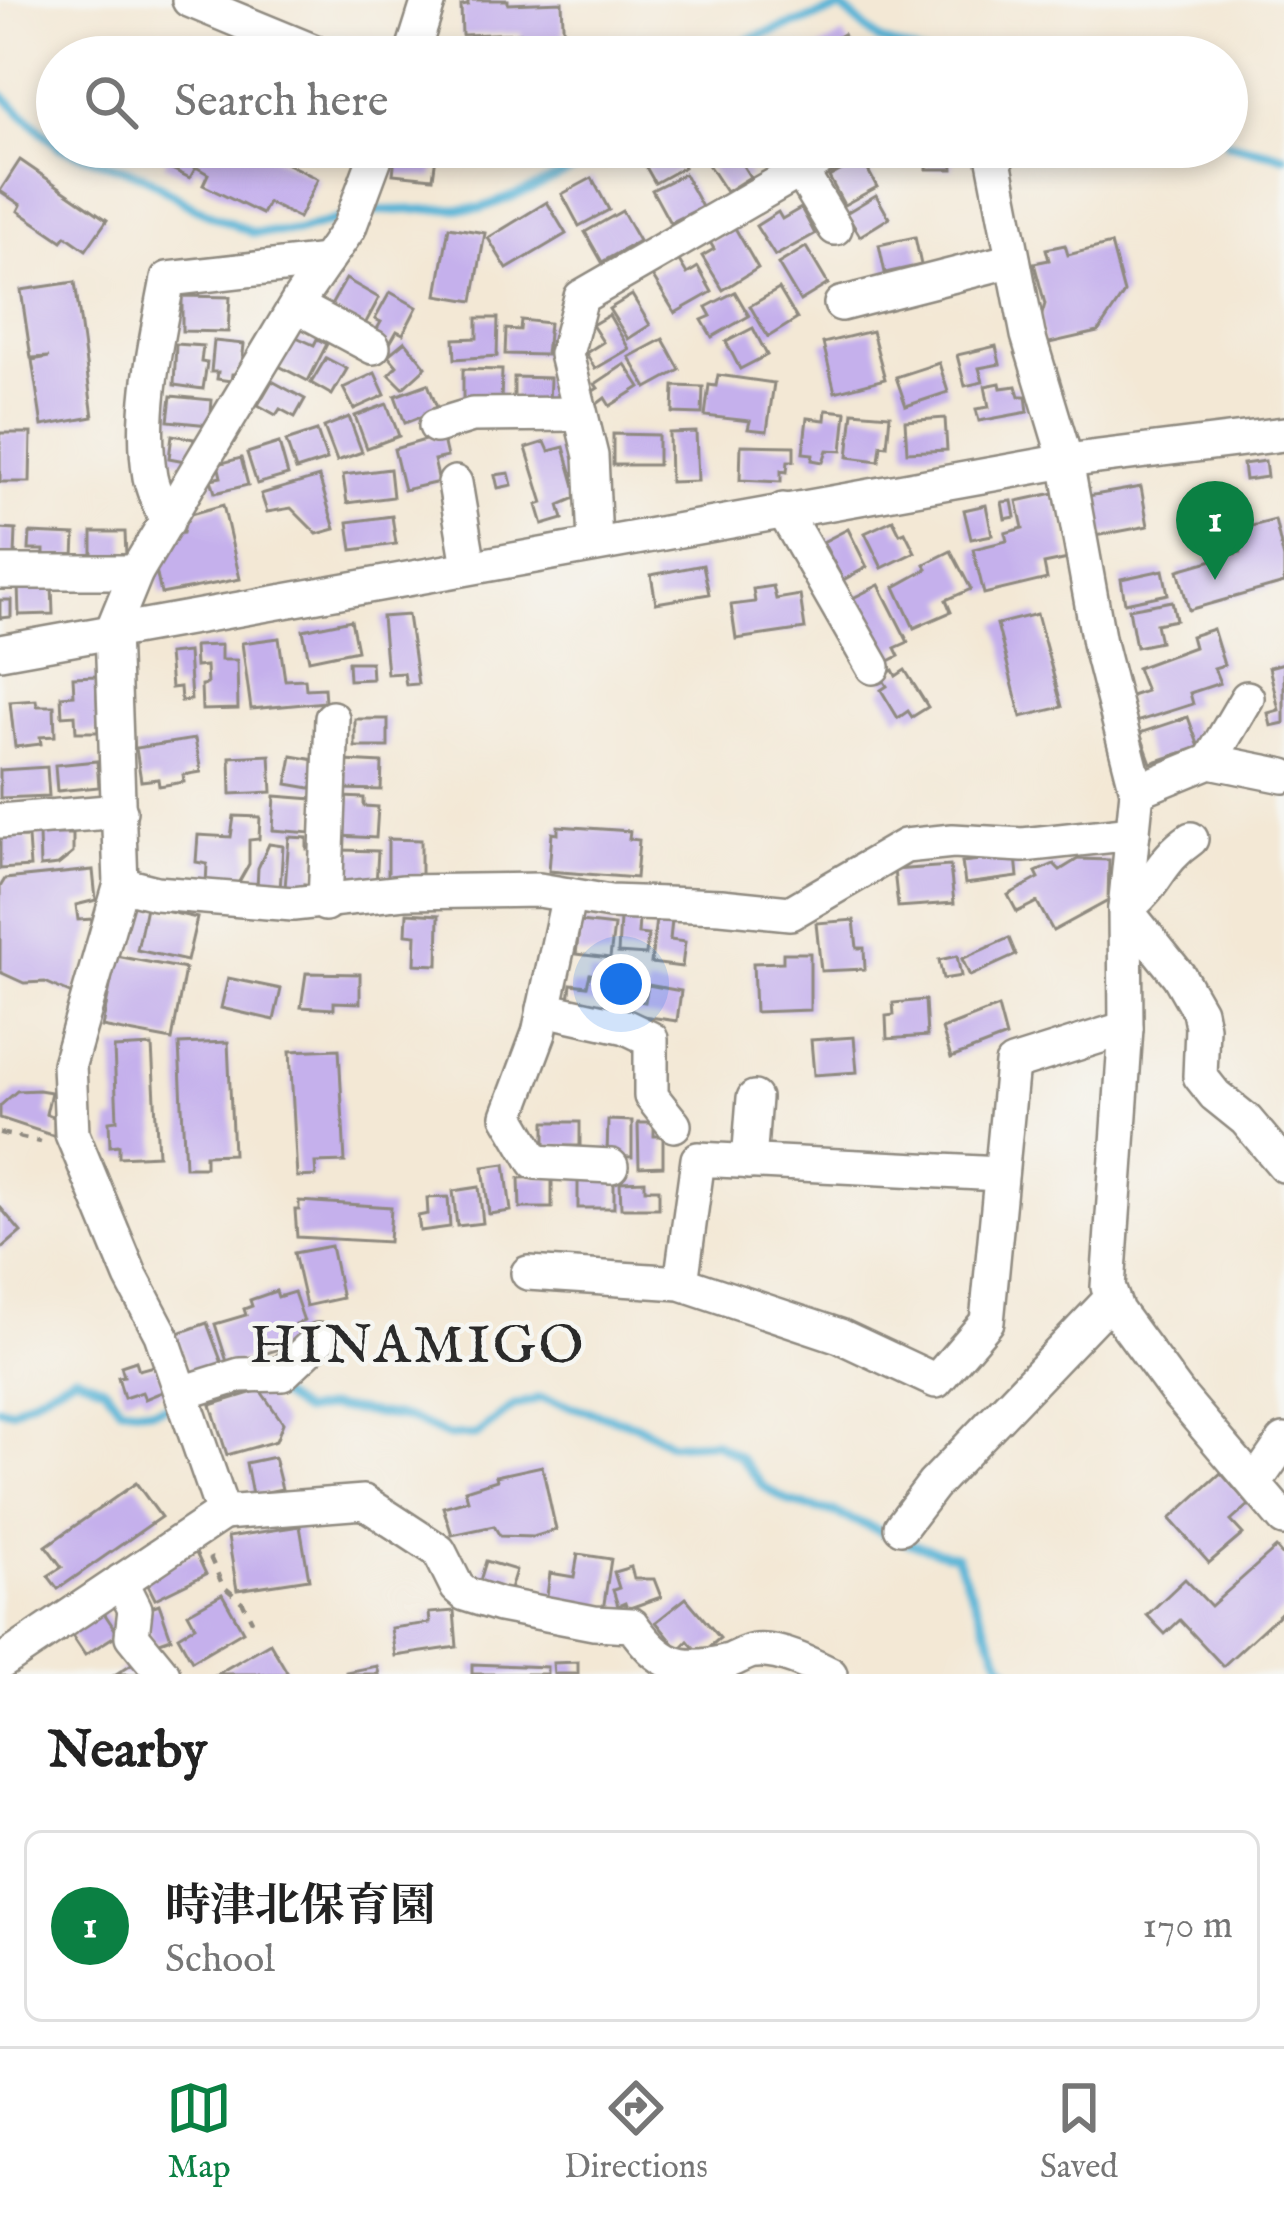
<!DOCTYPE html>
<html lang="en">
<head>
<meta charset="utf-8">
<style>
  :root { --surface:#fff; --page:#f6f6f6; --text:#222; --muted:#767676; --line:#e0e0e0; --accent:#0b8043 }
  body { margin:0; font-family:"IM FELL English","Noto Serif JP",serif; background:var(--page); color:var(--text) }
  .you { position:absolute; left:621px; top:984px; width:42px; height:42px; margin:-30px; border:9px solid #fff; border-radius:50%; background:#1a73e8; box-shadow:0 0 0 18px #1a73e833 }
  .badge { display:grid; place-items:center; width:78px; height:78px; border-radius:50%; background:var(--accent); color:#fff; font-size:39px; font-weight:700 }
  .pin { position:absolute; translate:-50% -99px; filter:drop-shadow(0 3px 6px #0008) }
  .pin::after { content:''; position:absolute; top:63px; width:42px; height:36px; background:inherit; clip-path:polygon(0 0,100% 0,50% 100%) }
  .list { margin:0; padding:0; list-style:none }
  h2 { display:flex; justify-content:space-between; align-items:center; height:156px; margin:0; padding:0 48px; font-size:51px }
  h2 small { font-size:39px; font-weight:400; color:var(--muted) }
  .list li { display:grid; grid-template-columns:78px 1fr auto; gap:36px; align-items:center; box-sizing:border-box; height:192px; margin:0 24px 24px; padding:0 24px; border:3px solid var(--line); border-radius:18px }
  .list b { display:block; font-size:45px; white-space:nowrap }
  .list p { margin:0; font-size:39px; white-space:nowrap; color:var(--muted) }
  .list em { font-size:39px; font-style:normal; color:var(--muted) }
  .icon { flex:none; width:66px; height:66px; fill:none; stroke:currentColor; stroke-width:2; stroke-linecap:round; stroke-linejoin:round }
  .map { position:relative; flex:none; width:1284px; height:1674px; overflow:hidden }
  .search { position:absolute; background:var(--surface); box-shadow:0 6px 18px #0003; left:36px; right:36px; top:36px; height:132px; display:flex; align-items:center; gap:30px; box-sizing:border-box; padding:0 42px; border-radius:66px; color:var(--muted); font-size:45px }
  .sheet { height:372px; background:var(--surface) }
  nav { display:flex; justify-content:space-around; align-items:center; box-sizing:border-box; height:168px; border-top:3px solid var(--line); background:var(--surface); font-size:33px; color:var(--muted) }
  nav a { display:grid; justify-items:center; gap:6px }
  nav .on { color:var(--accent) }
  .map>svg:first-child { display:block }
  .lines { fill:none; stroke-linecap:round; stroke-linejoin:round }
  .stream { stroke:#58b4d6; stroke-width:9 }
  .building { fill:#c5b0ec }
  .minor-casing { stroke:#8f8a80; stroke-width:38 }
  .path { stroke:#8f8a80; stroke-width:4.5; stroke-dasharray:9 9; stroke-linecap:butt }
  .minor { stroke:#fff; stroke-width:33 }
  .labels { text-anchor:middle; stroke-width:9; stroke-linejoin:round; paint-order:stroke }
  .quarter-label { font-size:54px; letter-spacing:3px; fill:#2b2b2b; stroke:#f6f6f2 }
</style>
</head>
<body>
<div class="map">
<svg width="1284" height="1674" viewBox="0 0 1284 1674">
  <rect width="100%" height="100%" fill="#f6f6f2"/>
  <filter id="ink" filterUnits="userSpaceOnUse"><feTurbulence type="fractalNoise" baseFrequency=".00833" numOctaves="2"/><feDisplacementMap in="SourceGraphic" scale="24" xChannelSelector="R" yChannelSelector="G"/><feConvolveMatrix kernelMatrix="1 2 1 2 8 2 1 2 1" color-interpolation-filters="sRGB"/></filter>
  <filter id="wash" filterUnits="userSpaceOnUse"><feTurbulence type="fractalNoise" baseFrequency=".004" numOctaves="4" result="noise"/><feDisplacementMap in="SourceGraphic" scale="48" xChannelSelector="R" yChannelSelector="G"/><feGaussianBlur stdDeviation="2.7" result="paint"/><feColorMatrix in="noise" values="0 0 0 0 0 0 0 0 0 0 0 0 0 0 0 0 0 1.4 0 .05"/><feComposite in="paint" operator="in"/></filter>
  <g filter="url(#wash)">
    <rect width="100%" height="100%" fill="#f3e8d5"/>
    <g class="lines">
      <g class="stream">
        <path d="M725,57L750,39L842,8L880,41L928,57"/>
        <path d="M0,93L57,145"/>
        <path d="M1227,143L1284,156"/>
        <path d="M59,147L144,176L193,207L253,233L299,231L345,217"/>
        <path d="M367,211L482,208L532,189L618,147"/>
        <path d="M264,1386L303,1412L330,1407L408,1418L448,1436L476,1435L514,1406L540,1398L635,1424L671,1444L714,1442L739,1457L763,1486L790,1502L836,1513L912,1544L956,1556L1001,1662L1014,1674"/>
        <path d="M0,1408L11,1410L75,1375L105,1387L120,1407L152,1410L178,1403"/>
      </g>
    </g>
    <g id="blocks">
      <g class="building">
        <path d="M468,0H508V4L562,2L564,47H572V57H522L521,33L462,35L461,6L468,5Z"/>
        <path d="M843,34L857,57H803Z"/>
        <path d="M173,147H253L318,179L299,218L268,203L262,214L203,185L208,174L196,167L190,178L164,165Z"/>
        <path d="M396,147L437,149L433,178L393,174Z"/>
        <path d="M644,147H673L684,167L655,183L637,151Z"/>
        <path d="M758,147H797L770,164Z"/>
        <path d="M927,147H952L953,169H927Z"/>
        <path d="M732,148L750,177L726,192L707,163Z"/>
        <path d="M862,159L877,187L844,205L829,177Z"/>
        <path d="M20,160L107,220L86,250L66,236L62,241L18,211L21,205L0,191Z"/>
        <path d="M684,174L702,207L670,223L652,190Z"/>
        <path d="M592,178L609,210L579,226L562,194Z"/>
        <path d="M876,195L889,218L860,236L846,213Z"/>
        <path d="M547,202L566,234L507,269L488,238Z"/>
        <path d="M801,208L815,234L775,256L756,226L778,212L782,219Z"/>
        <path d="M622,211L639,241L602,262L585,232Z"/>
        <path d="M449,227L485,233L473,301L437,295Z"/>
        <path d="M735,228L758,268L723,290L702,256L714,249L710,242Z"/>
        <path d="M915,237L921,265L885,273L879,245Z"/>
        <path d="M1111,244L1124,293L1098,332L1045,344L1040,321L1045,304L1034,263L1049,260L1046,249L1065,245L1068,255Z"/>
        <path d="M806,247L828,284L800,301L778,264Z"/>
        <path d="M678,259L687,274L698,267L712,292L675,313L651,274Z"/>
        <path d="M346,279L379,298L363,328L329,309Z"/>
        <path d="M75,282L93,417L42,426L32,360L49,357L31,358L21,290Z"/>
        <path d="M779,289L797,319L768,337L750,306Z"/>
        <path d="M390,292L417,307L403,334L397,331L389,345L373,336L381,322L375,319Z"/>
        <path d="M735,292L749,316L712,337L702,320L711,316L706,307Z"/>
        <path d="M632,295L650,325L628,339L609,309Z"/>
        <path d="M182,296L230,297L228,332L182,331Z"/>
        <path d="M609,315L629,349L595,369L586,353L603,342L592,325Z"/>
        <path d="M477,318H498L497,356L455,359L454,339L477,338Z"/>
        <path d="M521,320L549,323L546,355L505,354L506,329L520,330Z"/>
        <path d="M753,328L767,355L740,369L726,342Z"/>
        <path d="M872,331L885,379L835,392L823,343Z"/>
        <path d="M294,336L314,345L317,339L327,344L308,381L279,366Z"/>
        <path d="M663,339L680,370L647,388L629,357Z"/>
        <path d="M214,341L244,344L241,374H232L231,381L217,379L218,372H211Z"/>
        <path d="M405,341L426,367L403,388L389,374L397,366L388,355Z"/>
        <path d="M176,344L203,346L201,362L207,363L203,389L174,385Z"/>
        <path d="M996,346L1000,364L979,368L983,382L965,386L957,355Z"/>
        <path d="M326,358L347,369L332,395L311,383Z"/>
        <path d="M939,363L948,392L906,406L896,377Z"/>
        <path d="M625,364L640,387L610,406L605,398L597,404L590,393L598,388L595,384Z"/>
        <path d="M463,369L502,370L501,403L463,402Z"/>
        <path d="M375,373L385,395L354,409L343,388Z"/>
        <path d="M718,375L774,383L767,431L748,429L750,421L705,416L709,385L716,386Z"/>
        <path d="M514,377L550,378L549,405L514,403Z"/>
        <path d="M272,381L305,399L295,417L280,409L276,415L258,405Z"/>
        <path d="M1000,383L1001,388L1016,386L1019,396H1026L1028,412L979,421L976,409L989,407L985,386Z"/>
        <path d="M428,384L438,410L405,423L395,396Z"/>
        <path d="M674,386L703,387L702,414L673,413Z"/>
        <path d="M171,396L212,400L210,425L168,421Z"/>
        <path d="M387,404L399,436L367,448L355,416Z"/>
        <path d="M826,410L846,412L842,451L827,450L823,462L812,460L813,454L803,453L807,418L825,420Z"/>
        <path d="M853,412L890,415L887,446L881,445L879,461L848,457Z"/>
        <path d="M349,417L362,452L337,461L324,427Z"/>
        <path d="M945,418L947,450L907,452L905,421Z"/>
        <path d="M317,431L327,460L296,470L286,441Z"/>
        <path d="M696,432L698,481L670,482L669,433Z"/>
        <path d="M0,433H31L30,482H0Z"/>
        <path d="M613,434L658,435V465H613Z"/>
        <path d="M172,435L194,439L190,462L169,458Z"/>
        <path d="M442,435L447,457L434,460L439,482L404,490L394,449Z"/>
        <path d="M545,442L549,451L564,447L578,497L559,505L563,519L543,525L537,505L543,503L526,448Z"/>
        <path d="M279,443L288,475L257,484L247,453Z"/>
        <path d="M741,445L794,446V461H788L787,472L781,471V482L740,480Z"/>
        <path d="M241,458L248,485L215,493L211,479L221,477L218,464Z"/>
        <path d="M1265,461L1267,477L1245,480L1243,464Z"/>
        <path d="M390,469L393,497L347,503L343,475Z"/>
        <path d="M509,473L512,485L498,488L495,475Z"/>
        <path d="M319,477L335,529L317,534L291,508L267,512L261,494Z"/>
        <path d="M1141,487L1148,526L1095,536L1088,496Z"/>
        <path d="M1054,493L1068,559L1044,564L1047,579L984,594L973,549L1007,541L1005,533L1023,528L1017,501Z"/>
        <path d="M1012,501L1015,517L1005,519L1002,502Z"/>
        <path d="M223,505L240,579L161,594L156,570L173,534L183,533L187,515Z"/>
        <path d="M986,505L992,535L971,539L964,510Z"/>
        <path d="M392,516L396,544L352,550L348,522Z"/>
        <path d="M893,520L900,534L905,532L915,552L882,568L865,533Z"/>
        <path d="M1275,520L1284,559V583L1189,610L1178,570L1241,552L1236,530Z"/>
        <path d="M0,529L16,530L15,556H0Z"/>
        <path d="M848,529L867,567L843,580L823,542Z"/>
        <path d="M92,532H125L126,557H92Z"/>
        <path d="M30,533L75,535L74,558L44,557V550H29Z"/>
        <path d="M951,551L971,589L946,600L951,612L914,628L895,587L927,569L925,564Z"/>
        <path d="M703,565L709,594L656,603L651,575Z"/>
        <path d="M1163,570L1168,594L1125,603L1121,579Z"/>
        <path d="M18,584H52L53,614L19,615Z"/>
        <path d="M879,585L908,642L895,648L899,656L881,665L849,600Z"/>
        <path d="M773,586L776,599L800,595L805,629L736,639L731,605L755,602L753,589Z"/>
        <path d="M0,600H11V617L0,618Z"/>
        <path d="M1172,601L1176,620L1156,624L1160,642L1136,647L1129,609Z"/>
        <path d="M1037,614L1062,707L1021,717L997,624Z"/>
        <path d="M408,615L418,684L406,685L404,673L387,674L382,617Z"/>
        <path d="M351,620L357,650L309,660L303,630Z"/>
        <path d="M1213,629L1224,665L1214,668L1220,683L1190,693L1193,704L1136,722L1128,697L1146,691L1137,668L1194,647L1191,636Z"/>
        <path d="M279,638L285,680L305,679L306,689L324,688L325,702L251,709L242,643Z"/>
        <path d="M221,645V660H237L238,709L202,710L201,685L207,684L206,666L195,667L194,646Z"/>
        <path d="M188,652L191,700L181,701L180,687L171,688L168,654Z"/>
        <path d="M348,662H371L372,679L349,680Z"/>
        <path d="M1284,663V723L1271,726L1268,713L1279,710L1269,667Z"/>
        <path d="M893,670L896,676L905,670L928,707L912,717L908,711L898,718L881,690L887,686L881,677Z"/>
        <path d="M96,676L98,732H76L75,715L62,716L61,696L74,695L73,677Z"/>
        <path d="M36,700L37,706H54L55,736L40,737L41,744L15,747L10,702Z"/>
        <path d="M1188,717L1199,747L1151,763L1140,733Z"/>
        <rect x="355" y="719" width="33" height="28"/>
        <path d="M195,739L201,772L183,775L184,782L159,786L158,779L141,781L136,748Z"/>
        <path d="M270,755L272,792L231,794L230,757Z"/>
        <path d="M292,756L321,761L316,789L287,784Z"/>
        <path d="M97,761L99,787L57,791L55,765Z"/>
        <path d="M344,761L382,763L381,790L343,789Z"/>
        <path d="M47,767L49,796L0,798V770Z"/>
        <path d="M275,796L313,799L311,833L273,830Z"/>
        <path d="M342,797L364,798V806L378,807L376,838L340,836Z"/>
        <path d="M234,816L260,817L259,839L249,840V864L236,887L206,885L207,864L196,862L198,835L231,837Z"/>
        <path d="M558,826L630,831L629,839L639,840L636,878L549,871L552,833L558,834Z"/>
        <path d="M39,834H73V853L58,865L40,867Z"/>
        <path d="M28,837L30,867L0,869V838Z"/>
        <path d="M289,837L307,838V849H315L314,885L304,884V889L285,888Z"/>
        <path d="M388,839L421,840V879L388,878Z"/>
        <path d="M269,844L283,846L280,890L257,888L258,868Z"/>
        <path d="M341,850L378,851L376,885L340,883Z"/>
        <path d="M1016,856L1018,877L965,884L962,862Z"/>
        <path d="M1078,859L1109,860L1108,901L1053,931L1037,902L1017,912L1008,895L1039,878L1036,872L1054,864L1060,870Z"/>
        <path d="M950,866L954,903L898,907L894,870Z"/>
        <path d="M93,870L96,900L76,905L78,920L94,919L72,994L45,982L24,983L0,972V887L5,879Z"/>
        <path d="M146,907L197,918L187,961L137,950Z"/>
        <path d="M407,913L439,915L438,965L415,964L416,935L406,934Z"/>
        <path d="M620,919L639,920L638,934L648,935L646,955L618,953Z"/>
        <path d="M656,919L672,920L670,940L685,942L682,967L651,963Z"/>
        <path d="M854,920L857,948H864L865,969L821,971L816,923Z"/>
        <path d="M580,922L614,926L610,958L576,954Z"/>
        <path d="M1009,938L1016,955L970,976L962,959Z"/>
        <path d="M783,953H810V1010L755,1012L753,963L783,962Z"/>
        <path d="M116,956L185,969L172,1040L102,1027Z"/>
        <path d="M957,956L961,976L943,979L939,960Z"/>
        <path d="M306,973L360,974V1003L334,1002V1009L301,1007Z"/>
        <path d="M590,974L613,978L608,1007L569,1001L571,984L587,986Z"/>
        <path d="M228,978L281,989L274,1020L221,1008Z"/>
        <path d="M648,985L681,991L677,1021L629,1014L631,1000L645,1002Z"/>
        <path d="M925,1000L927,1036L887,1039L886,1016L894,1015L893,1003Z"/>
        <path d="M998,1007L1006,1037L951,1058L942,1029Z"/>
        <path d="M854,1037L857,1072L814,1075L811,1040Z"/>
        <path d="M228,1042L233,1154L205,1155V1167H185L179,1044Z"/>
        <path d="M152,1046L158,1155L119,1157V1145L110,1146L109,1121L117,1120L114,1048Z"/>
        <path d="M339,1049L345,1162L315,1163L316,1176L297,1177L290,1051Z"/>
        <path d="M39,1090L51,1092L46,1114L54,1117V1136L0,1118V1106L17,1091Z"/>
        <path d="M608,1120L632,1121V1157L607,1156Z"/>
        <rect x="545" y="1122" width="35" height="24"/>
        <path d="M638,1123H654V1136H663V1166L639,1167Z"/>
        <path d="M505,1164L511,1211L489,1214L483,1167Z"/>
        <path d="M552,1177V1208H520L519,1178Z"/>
        <rect x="578" y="1178" width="36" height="30"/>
        <path d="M645,1181V1189H659V1208H621L620,1182Z"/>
        <path d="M479,1187L483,1223L457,1226L453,1191Z"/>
        <path d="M448,1197L450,1227L420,1231L418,1216L428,1214L427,1198Z"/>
        <path d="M299,1201L391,1207L389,1242L297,1237L295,1210H299Z"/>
        <path d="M0,1207L21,1232L0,1250Z"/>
        <path d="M331,1246L342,1298L306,1306L294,1253Z"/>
        <path d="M276,1291L278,1297L294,1292L304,1321L296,1324L302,1342L228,1365L215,1324L246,1315L244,1309L252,1306L250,1300Z"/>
        <path d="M207,1323L223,1366L193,1378L176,1334Z"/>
        <path d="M136,1361L139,1370L157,1365L167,1390L145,1399L142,1392L124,1398L118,1377L124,1376L121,1366Z"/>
        <path d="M260,1390L283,1423L276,1441L227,1455L211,1405Z"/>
        <path d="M274,1457L282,1489L252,1495L246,1463Z"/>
        <path d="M542,1466L556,1530L533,1537L500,1536L494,1526L452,1535L443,1507L468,1500L465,1490L497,1480L496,1476Z"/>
        <path d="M1221,1473L1249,1505L1231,1521L1243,1534L1209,1563L1170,1519Z"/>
        <path d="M136,1483L161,1517L58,1589L48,1576L62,1567L46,1546Z"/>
        <path d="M300,1526L309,1579L237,1590L228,1537Z"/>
        <path d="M1276,1548L1284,1557V1610L1223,1666L1180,1620L1165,1634L1147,1615L1185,1579L1211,1606Z"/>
        <path d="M196,1553L206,1574L155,1599L144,1577Z"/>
        <path d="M578,1554L611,1559L603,1610L546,1603L550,1573L574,1577Z"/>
        <path d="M486,1561L516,1570L509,1593L479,1584Z"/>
        <path d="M631,1567L634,1579H654L661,1597L627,1609L625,1603L618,1606L613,1590L619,1588L614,1572Z"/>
        <path d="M222,1594L243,1631L192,1661L178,1636L195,1626L188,1613Z"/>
        <path d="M686,1598L720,1638L700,1655L688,1641L679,1650L656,1622Z"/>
        <path d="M159,1604L171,1638L154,1644L144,1616L151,1607Z"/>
        <path d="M102,1610L118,1634L85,1655L69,1631Z"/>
        <path d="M454,1611L457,1647L395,1656L391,1628L430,1623L429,1613Z"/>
        <path d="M270,1643L287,1672L284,1674H217Z"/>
        <path d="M578,1662V1674H554L553,1663Z"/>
        <path d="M133,1663L141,1674H116Z"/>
        <path d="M472,1664L547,1667V1674H472Z"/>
        <path d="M377,1666L379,1674H346V1672Z"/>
      </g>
    </g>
  </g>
  <g filter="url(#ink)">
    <use href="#blocks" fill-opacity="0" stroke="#8f8a80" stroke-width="3"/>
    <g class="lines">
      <g class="minor-casing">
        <g id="minor">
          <path d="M189,0L327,57"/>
          <path d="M411,57L429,0"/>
          <path d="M994,160L1028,335L1066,461L1099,643L1137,791L1125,909L1126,1028L1108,1287L1117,1311L1178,1394L1284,1519"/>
          <path d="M800,170L835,228"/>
          <path d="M841,304L1013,260"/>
          <path d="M296,306L373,347"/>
          <path d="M436,426L472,415L580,414"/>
          <path d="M455,483L469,566"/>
          <path d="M783,510L873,667"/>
          <path d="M167,522C161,507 153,492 150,477C139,413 156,342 168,279L326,261"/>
          <path d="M595,543L591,456L566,354L581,297L841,147"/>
          <path d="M0,572H136"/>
          <path d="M0,652L1066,461L1284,434"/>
          <path d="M1210,761L1247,698"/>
          <path d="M1137,791L1210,761L1284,776"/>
          <path d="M0,821L120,811"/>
          <path d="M1191,839C1157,862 1157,887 1125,909L1179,976L1199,1011L1202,1027L1200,1076L1215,1095L1246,1120L1284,1165"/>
          <path d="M121,884L156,893L293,904L404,892L539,890L610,902L721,906L790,913L905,846L953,841L1023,845L1133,833"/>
          <path d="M569,895L539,1033L508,1116L535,1162L611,1166"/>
          <path d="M325,904L332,718"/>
          <path d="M544,1009L626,1027L651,1039V1096L674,1125"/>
          <path d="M749,1162L754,1098"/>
          <path d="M528,1273L681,1283L840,1336L936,1381L987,1322L1012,1064L1126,1028"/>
          <path d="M681,1283L698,1159L1001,1174"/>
          <path d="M182,1393L240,1375L282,1374L318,1340"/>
          <path d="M1255,1483L1284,1441"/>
          <path d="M223,1513L364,1502L439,1551L457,1587L465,1594L500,1605L594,1623L632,1625C660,1664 679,1674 729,1661C737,1658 748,1651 756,1651C780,1649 810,1664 830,1674"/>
          <path d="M901,1527L933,1485L1111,1299"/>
          <path d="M121,1581L135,1609L132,1636L163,1674"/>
          <path d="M0,1663L223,1513L161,1334L131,1277L72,1134L69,1064L121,884L112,631L136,572L299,300L349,228L379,147"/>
        </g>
      </g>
      <g class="path">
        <path d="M0,1133L41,1142"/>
        <path d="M210,1557L223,1586L243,1603L252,1621"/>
      </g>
      <use href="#minor" class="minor"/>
    </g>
  </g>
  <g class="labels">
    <g class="quarter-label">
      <text x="418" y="1362">HINAMIGO</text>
    </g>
  </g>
</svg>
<div class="you"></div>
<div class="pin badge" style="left:1215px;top:580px">1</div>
<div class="search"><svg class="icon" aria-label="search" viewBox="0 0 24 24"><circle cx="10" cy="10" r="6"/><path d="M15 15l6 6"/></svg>Search here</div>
</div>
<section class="sheet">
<h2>Nearby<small></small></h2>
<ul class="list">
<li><span class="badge">1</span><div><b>時津北保育園</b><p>School</p></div><em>170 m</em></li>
</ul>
</section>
<nav>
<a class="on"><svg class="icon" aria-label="map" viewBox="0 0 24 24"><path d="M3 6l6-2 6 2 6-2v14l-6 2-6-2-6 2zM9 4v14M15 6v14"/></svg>Map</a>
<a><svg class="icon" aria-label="directions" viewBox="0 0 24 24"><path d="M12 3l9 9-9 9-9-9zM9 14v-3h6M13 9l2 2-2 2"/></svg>Directions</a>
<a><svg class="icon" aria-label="saved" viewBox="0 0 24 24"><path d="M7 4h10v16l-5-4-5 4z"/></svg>Saved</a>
</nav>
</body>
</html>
